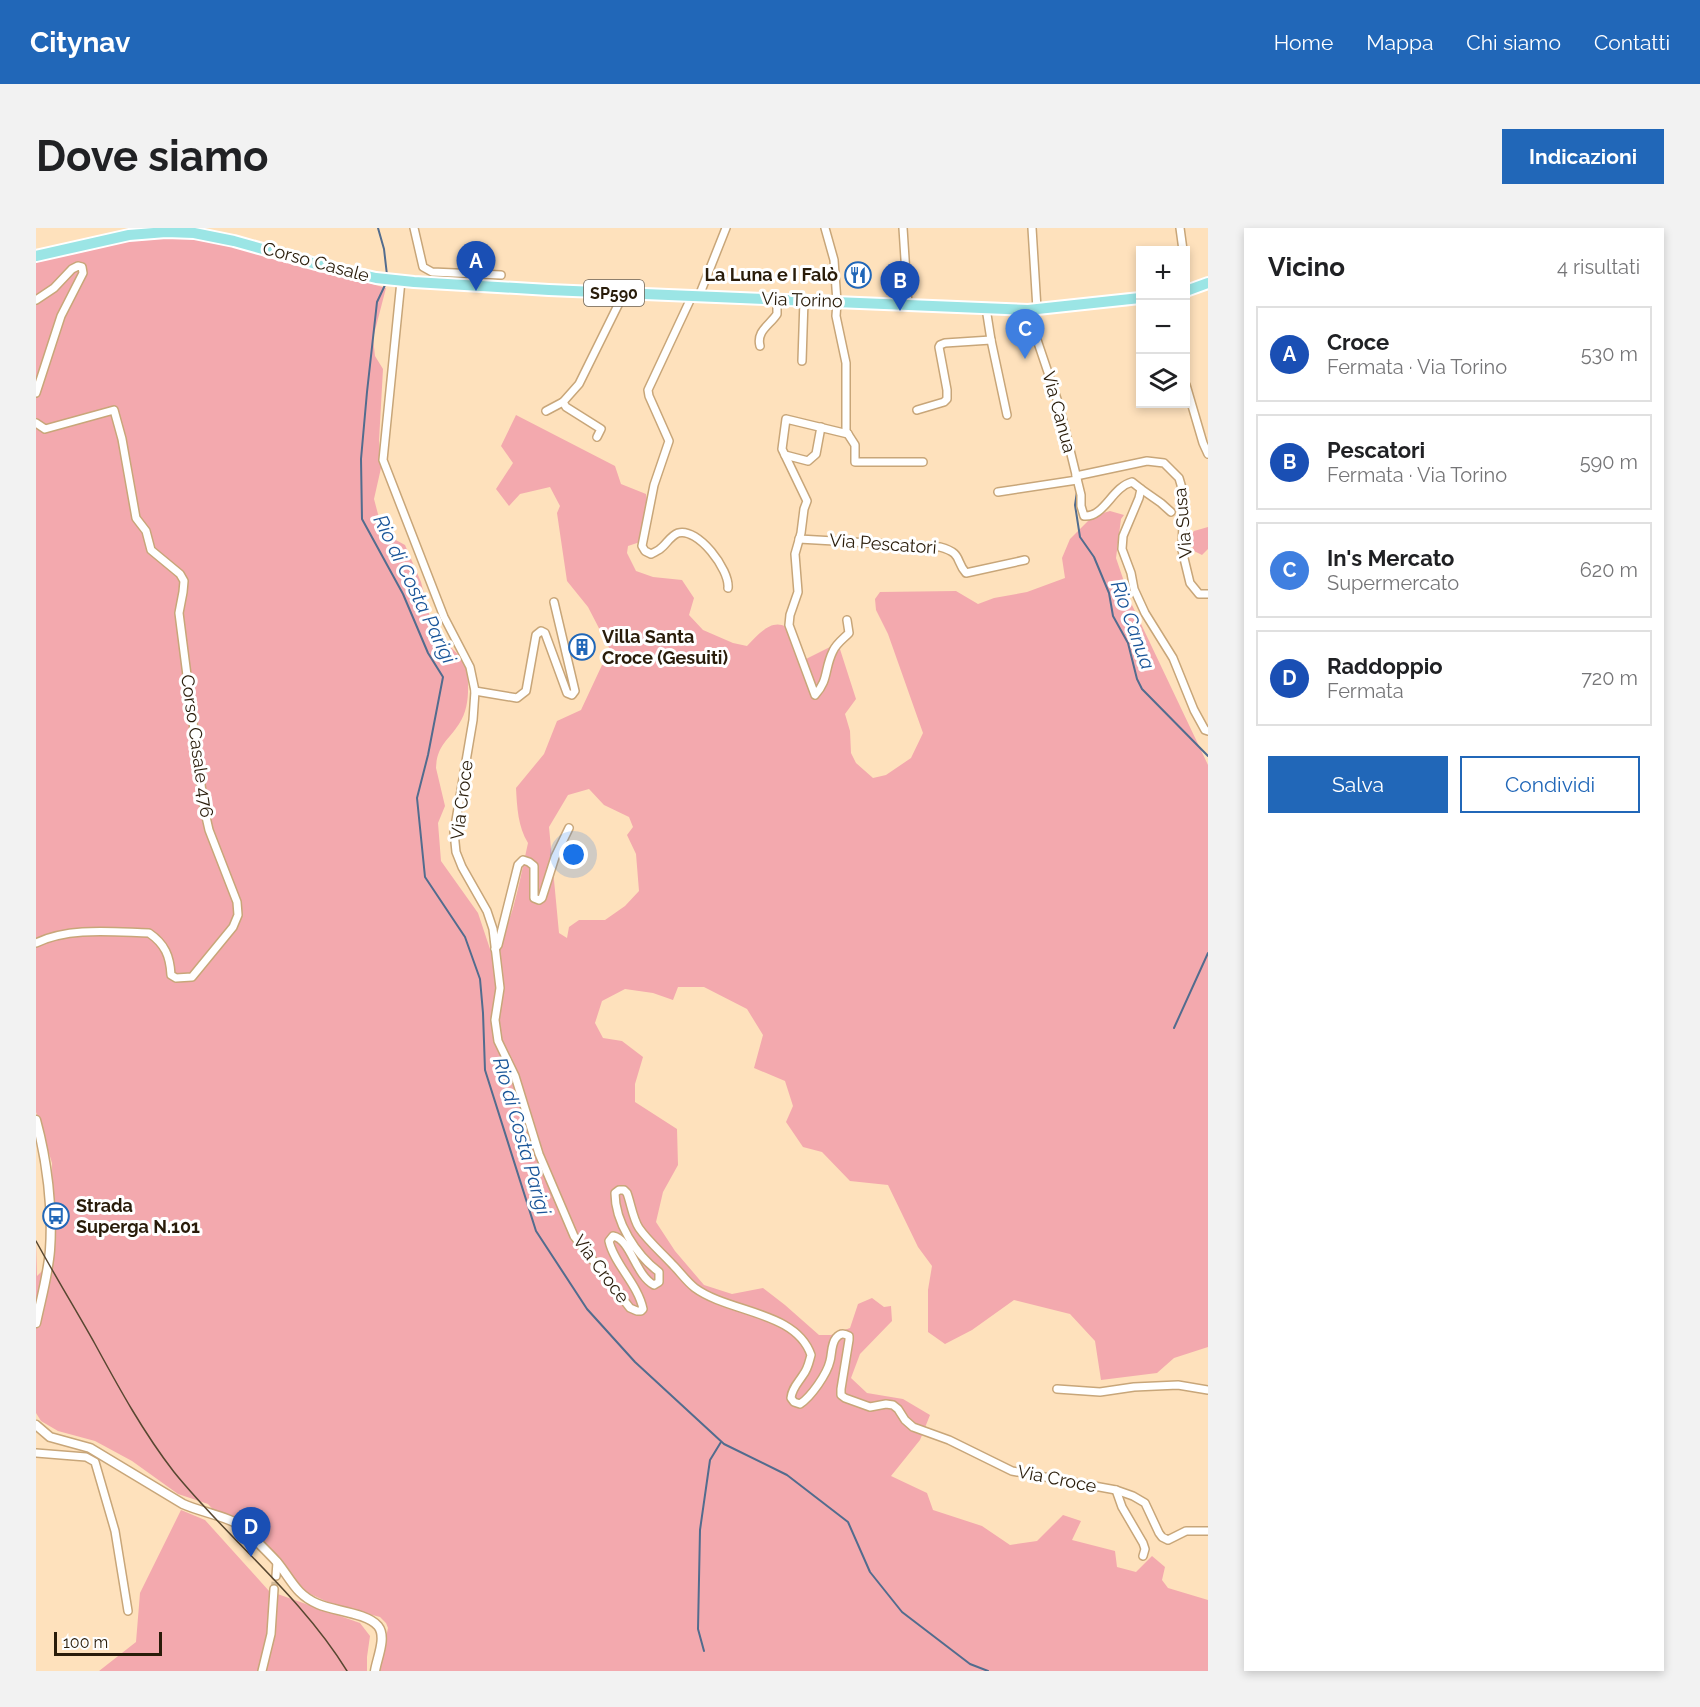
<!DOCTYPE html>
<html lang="it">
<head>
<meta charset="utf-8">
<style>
  :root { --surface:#fff; --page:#f2f2f2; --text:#202124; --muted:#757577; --line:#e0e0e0; --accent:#2167b8 }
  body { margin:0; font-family:Raleway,sans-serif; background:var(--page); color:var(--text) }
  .controls { position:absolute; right:18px; top:18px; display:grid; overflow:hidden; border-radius:0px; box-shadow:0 3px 9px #0003 }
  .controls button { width:54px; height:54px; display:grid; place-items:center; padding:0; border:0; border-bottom:2px solid var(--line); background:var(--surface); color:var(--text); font:30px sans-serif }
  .scale { position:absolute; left:18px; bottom:15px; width:108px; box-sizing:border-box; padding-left:6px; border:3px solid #291c0a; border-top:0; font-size:16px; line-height:21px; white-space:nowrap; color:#291c0a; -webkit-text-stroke:4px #fff; paint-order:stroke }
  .you { position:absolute; left:538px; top:627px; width:21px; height:21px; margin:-15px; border:4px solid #fff; border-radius:50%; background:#1a73e8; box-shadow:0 0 0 9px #1a73e833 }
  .badge { display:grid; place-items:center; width:39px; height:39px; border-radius:50%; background:var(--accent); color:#fff; font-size:20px; font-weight:700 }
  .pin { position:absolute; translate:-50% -50px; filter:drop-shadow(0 2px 3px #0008) }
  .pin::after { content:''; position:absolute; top:32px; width:21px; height:18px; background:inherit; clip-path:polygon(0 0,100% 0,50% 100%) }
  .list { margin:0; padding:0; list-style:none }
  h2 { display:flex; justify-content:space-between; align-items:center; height:78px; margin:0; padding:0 24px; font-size:26px }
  h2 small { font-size:20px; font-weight:400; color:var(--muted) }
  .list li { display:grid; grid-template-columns:39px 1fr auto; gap:18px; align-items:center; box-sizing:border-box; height:96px; margin:0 12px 12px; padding:0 12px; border:2px solid var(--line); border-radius:0px }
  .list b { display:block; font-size:22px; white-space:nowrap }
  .list p { margin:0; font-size:20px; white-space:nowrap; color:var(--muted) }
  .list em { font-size:20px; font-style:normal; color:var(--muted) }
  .actions { display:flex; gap:12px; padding:18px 24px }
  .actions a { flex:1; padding:14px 0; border:2px solid var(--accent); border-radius:0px; text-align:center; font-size:21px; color:var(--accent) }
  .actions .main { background:var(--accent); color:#fff }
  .icon { flex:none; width:33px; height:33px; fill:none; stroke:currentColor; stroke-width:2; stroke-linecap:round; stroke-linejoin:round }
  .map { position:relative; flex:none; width:1172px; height:1443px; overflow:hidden; border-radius:0px }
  header { display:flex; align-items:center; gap:36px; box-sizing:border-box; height:84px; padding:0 30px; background:var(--accent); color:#fff }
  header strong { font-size:28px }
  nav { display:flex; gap:33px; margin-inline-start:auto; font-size:21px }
  .intro { display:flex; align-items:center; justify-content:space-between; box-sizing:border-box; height:144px; padding:0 36px }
  h1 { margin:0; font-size:42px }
  .button { padding:15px 27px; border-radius:0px; background:var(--accent); color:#fff; font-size:21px; font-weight:700 }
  main { display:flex; gap:36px; padding:0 36px }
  aside { flex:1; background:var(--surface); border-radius:0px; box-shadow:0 3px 9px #0003 }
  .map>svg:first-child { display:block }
  .green { fill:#f3a9ae; fill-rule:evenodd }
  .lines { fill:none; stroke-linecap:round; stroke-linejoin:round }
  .stream { stroke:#526c8e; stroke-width:2 }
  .minor-tunnel { stroke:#d3ba98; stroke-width:7; stroke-dasharray:7 3.5; stroke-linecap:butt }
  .minor-casing { stroke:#c8a679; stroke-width:10 }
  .tertiary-casing { stroke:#c8a679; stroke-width:11 }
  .primary-casing { stroke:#fff; stroke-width:14 }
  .minor { stroke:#fff; stroke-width:7 }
  .tertiary { stroke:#fff; stroke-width:8 }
  .primary { stroke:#9be5e5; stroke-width:10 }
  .tram { stroke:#584731; stroke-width:1.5 }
  .labels { text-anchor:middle; stroke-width:6; stroke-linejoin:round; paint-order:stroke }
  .shield { fill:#fff; stroke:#696054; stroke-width:1.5 }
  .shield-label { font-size:16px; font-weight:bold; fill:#291c0a }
  .street-label { font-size:18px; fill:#291c0a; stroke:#fff }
  .poi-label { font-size:18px; font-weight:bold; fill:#291c0a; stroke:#fff; text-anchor:start }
  .water-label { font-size:20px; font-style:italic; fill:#1a5599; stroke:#fff }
</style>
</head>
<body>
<header>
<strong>Citynav</strong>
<nav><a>Home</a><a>Mappa</a><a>Chi siamo</a><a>Contatti</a></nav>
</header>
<div class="intro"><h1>Dove siamo</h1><a class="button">Indicazioni</a></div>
<main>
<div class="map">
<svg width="1172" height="1443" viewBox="0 0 1172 1443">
  <rect width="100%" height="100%" fill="#fee1bc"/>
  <g class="green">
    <path d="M130,7C204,13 278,40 350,60L337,110L339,128L347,141L343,213L345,240L338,271L347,305L369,317L385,354L399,409L412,416L431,436C432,456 435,478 423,496C412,513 401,517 400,540L409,578L402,595L405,633L442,685L455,724L466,716C467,702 473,694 477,680C483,659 487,637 492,615C482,599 481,579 480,560L508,526L521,493L545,482L566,437L581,435L552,379L531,353L521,285L524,278L514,259L484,266L473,278L460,261L477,235L465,218L480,187L579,238L585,256L610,266L614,294L610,312L592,318L591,325L600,343L617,349L646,352L658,370L653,387L667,402L697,415L711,418C721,408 735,390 750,399C753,401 756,402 758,404C763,411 765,423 770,431L802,415L820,471L809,486L814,503L815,525L820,535L837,550L850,547L875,530L887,505L852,406L840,382L839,371L844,364L920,363L942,376L958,370L991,364L1029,350L1026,330L1034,311L1057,288L1074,283L1088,287L1085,291L1080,330L1096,377L1172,537V1119L1138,1130L1121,1145L1065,1152L1059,1113L1034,1086L978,1072L936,1102L909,1116L892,1104V1062L896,1038L882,1019L852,957L814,953L786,924L767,919L750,894L757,878L749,853L718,840L727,807L711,781L668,759H642L637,772L617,765L589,761L566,773L559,795L567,810L586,813L607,829L599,856V874L641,901L642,937L627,964L620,994L639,1023L668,1057L696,1066L727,1060L749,1077L783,1107H795L814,1100L822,1076L836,1070L848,1079L855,1078L856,1093L824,1126L815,1150L831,1165L867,1171L894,1187L884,1212L855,1248L891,1265L897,1282L946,1298L974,1317L1001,1313L1027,1287L1045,1293L1036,1312L1079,1323L1081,1339L1100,1344L1116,1328L1129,1339L1126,1352L1132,1360L1172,1372V1443H343L352,1400L350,1395L344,1389L298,1377L272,1365L264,1358L220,1306L203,1291L180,1285L172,1276L142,1266L96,1233L59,1213L22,1203L5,1193L0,1185V1015L1,1048L17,1032L16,935L0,884V33L93,10ZM553,561L568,577L593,589L597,599L591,607L600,626L603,663L589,678L569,692H543L533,699L531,710L523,705L513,599L532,567Z"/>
    <path d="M1172,299V321L1166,327L1158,323L1153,310L1158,303Z"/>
    <path d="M145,1282L169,1292L233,1363L324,1395L334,1408L331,1429V1443H63L100,1414L104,1365Z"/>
  </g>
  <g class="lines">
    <g class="stream">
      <path d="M342,0L348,21L351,47"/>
      <path d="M350,55L341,74L331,164L325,231L326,291L367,366L392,425L407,449L392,527L381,570L389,649L429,709L444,751L447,785L449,842L500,1003L551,1081L599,1134L688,1216L751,1247L812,1294L834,1344L866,1384L934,1436L952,1443"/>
      <path d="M1041,264L1039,277L1044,309L1058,329L1073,365L1077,388L1092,415L1101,451L1106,461L1172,528"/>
      <path d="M1138,800L1172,725"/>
      <path d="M668,1423L662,1401L664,1302L674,1232L685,1214"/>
    </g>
    <path class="minor-tunnel" d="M238,1361L240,1348"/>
    <g class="minor-casing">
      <g id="minor">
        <path d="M378,0L387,39L396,44L465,47"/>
        <path d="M789,0L798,32L801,74L800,88L810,135V203L819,217V234H887"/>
        <path d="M867,0L872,77"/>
        <path d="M996,0L1001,81"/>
        <path d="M1144,0L1147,22"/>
        <path d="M365,53L347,232L408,389L434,439L439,463L437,492L418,604L420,624L426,639L451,683L457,701L464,760L459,792L462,813L479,848L503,926L538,1008L594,1080L601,1083H605L607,1081C602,1056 578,1036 573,1013L577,1008C595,1011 599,1047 618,1057L623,1054V1044C600,1027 579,994 579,965L583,962H588L591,965C595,976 597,991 603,1000C612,1013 626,1025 637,1037C644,1044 651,1054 659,1060C693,1085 760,1083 775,1127C773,1134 772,1141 767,1147C762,1155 756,1160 755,1170L758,1174L764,1176C775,1169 791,1146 794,1133C796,1126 795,1116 800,1110C804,1105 808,1105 813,1108V1112L805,1161V1167L809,1170L834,1179L850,1176L857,1177L862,1181L869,1192L877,1199L913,1212L976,1243L1080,1262L1097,1268L1109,1275L1123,1305L1126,1309L1132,1312L1150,1303H1172"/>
        <path d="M656,68L612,162L613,168L633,213L618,257L606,318L609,323L615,326C617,325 623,322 624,321C630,317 634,308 642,305C662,299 694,342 692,360"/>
        <path d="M663,68L690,0"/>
        <path d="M0,72L18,60L36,41L42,38L46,39L47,45L25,88L0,165"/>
        <path d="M950,80L955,112L971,187"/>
        <path d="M992,82L995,94L1023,177L1045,267V278L1048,288C1068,290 1076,259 1096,254L1105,261L1103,270L1087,308L1086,321L1095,345L1098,361L1109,385L1137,430L1158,482L1169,502L1172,503"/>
        <path d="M724,118C720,103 734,97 741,86V71"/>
        <path d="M766,133L768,72"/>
        <path d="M1150,157L1167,215L1172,226"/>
        <path d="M527,174L530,179L565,201L561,209"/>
        <path d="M881,182L908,174L911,171V162L903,119L904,117L909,115L955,112"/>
        <path d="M510,183L527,174L543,156L588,65"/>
        <path d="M0,195L9,201L78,182L86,211L100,290L110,303L115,322L144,346L148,353L147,364L143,385L168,580L173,602L201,674L202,687L197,699L156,749L140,750L135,747C134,728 129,716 113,705C76,704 34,699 0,715"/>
        <path d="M749,227L772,233L780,226L785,199"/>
        <path d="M1040,248L1111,233L1128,235L1143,250L1148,267L1146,322L1154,355L1163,366H1172"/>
        <path d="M1105,261L1125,275L1135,284"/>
        <path d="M962,264L1041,252"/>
        <path d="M763,311L904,319C927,325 919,333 930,345L989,332"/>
        <path d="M811,392L813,405C807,411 800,416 797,423C788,441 793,452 779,467L753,397L754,387L762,364L759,326L765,305L768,281L771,273L746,221L750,191L812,206"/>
        <path d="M439,463L481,470L490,463L500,407L505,403L509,405L531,465L536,467L539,463L518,374"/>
        <path d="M459,721L462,717L482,637L487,632L493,634L498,638V670L503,672L506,670L519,629L533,600"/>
        <path d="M1021,1161L1064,1164L1098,1159L1142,1157L1172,1162"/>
        <path d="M0,1225L50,1229L59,1234L79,1303L92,1383"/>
        <path d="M1080,1262L1086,1279L1107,1315L1109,1321L1107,1328"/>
        <path d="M240,1348L241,1334"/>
        <path d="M226,1443L235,1406L238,1361"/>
      </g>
    </g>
    <g class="tertiary-casing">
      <g id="tertiary">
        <path d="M0,892C11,932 17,981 14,1022C12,1047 5,1071 0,1095"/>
        <path d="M0,1197L14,1209L54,1220L147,1276C165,1284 190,1288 206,1298C217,1310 230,1322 241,1334C255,1351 260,1367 282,1376C298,1383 331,1385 342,1398C351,1409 341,1430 339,1443"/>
      </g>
    </g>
    <g class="primary-casing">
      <g id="primary">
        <path d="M0,28L93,7L130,4L158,5L198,13L280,36L340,50L378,54L513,62L992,82L1104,70"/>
        <path d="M1150,63L1172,55"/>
      </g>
    </g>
    <use href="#minor" class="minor"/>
    <use href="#tertiary" class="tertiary"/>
    <use href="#primary" class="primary"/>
    <path class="tram" d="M0,1013C19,1048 40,1082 59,1116C83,1160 107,1204 138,1244C193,1312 265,1368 311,1443"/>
  </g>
  <defs>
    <g id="restaurant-ring" transform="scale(1.35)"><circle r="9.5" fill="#fff" stroke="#2167b8" stroke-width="1.5"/><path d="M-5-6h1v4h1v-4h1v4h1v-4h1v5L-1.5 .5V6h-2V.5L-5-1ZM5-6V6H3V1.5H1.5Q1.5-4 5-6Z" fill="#2167b8"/></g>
    <g id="building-ring" transform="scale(1.35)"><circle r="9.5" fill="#fff" stroke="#2167b8" stroke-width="1.5"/><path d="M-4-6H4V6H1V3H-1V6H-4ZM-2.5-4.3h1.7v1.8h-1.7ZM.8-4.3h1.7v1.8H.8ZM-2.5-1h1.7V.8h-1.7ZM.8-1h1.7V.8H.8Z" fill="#2167b8"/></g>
    <g id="bus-ring" transform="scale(1.35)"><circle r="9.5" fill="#fff" stroke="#2167b8" stroke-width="1.5"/><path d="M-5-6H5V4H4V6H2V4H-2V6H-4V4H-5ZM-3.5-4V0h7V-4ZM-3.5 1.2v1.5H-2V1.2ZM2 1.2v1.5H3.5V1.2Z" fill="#2167b8"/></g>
  </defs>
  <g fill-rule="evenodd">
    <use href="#restaurant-ring" x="822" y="47"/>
    <use href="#building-ring" x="546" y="419"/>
    <use href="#bus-ring" x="20" y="988"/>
  </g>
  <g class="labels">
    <rect class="shield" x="548" y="52" width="60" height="26" rx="4.5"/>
    <g class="shield-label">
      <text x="578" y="71">SP590</text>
    </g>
    <g class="street-label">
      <text transform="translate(280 34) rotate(15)" y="6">Corso Casale</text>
      <text transform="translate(766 72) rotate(2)" y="6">Via Torino</text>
      <text transform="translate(1023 184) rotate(75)" y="6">Via Canua</text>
      <text transform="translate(1147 295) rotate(-95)" y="6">Via Susa</text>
      <text transform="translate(847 316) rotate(4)" y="6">Via Pescatori</text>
      <text transform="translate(161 518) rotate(82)" y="6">Corso Casale 476</text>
      <text transform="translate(426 572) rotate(-83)" y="6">Via Croce</text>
      <text transform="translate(565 1041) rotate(53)" y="6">Via Croce</text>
      <text transform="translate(1021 1251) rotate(11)" y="6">Via Croce</text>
    </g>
    <g class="poi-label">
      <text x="802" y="53" text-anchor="end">La Luna e I Falò</text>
      <text x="566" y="415">Villa Santa<tspan x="566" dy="21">Croce (Gesuiti)</tspan></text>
      <text x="40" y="984">Strada<tspan x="40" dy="21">Superga N.101</tspan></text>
    </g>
    <g class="water-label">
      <text transform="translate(379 361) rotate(64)" y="7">Rio di Costa Parigi</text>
      <text transform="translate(1097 397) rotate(70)" y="7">Rio Canua</text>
      <text transform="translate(486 908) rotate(74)" y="7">Rio di Costa Parigi</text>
    </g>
  </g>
</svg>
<div class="controls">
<button>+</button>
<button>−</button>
<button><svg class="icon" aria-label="layers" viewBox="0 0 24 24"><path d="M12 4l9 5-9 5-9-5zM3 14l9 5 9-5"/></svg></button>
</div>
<div class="scale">100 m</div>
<div class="you"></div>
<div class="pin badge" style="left:440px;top:63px;background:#1a4fb4">A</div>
<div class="pin badge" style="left:864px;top:83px;background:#1a4fb4">B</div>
<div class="pin badge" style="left:989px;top:131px;background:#3f7fe0">C</div>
<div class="pin badge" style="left:215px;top:1329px;background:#1a4fb4">D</div>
</div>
<aside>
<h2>Vicino<small>4 risultati</small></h2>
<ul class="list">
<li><span class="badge" style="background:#1a4fb4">A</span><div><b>Croce</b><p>Fermata · Via Torino</p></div><em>530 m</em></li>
<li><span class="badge" style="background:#1a4fb4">B</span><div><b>Pescatori</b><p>Fermata · Via Torino</p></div><em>590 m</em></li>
<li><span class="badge" style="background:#3f7fe0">C</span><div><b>In's Mercato</b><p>Supermercato</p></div><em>620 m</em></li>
<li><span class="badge" style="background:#1a4fb4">D</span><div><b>Raddoppio</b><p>Fermata</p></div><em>720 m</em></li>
</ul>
<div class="actions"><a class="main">Salva</a><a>Condividi</a></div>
</aside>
</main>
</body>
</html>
